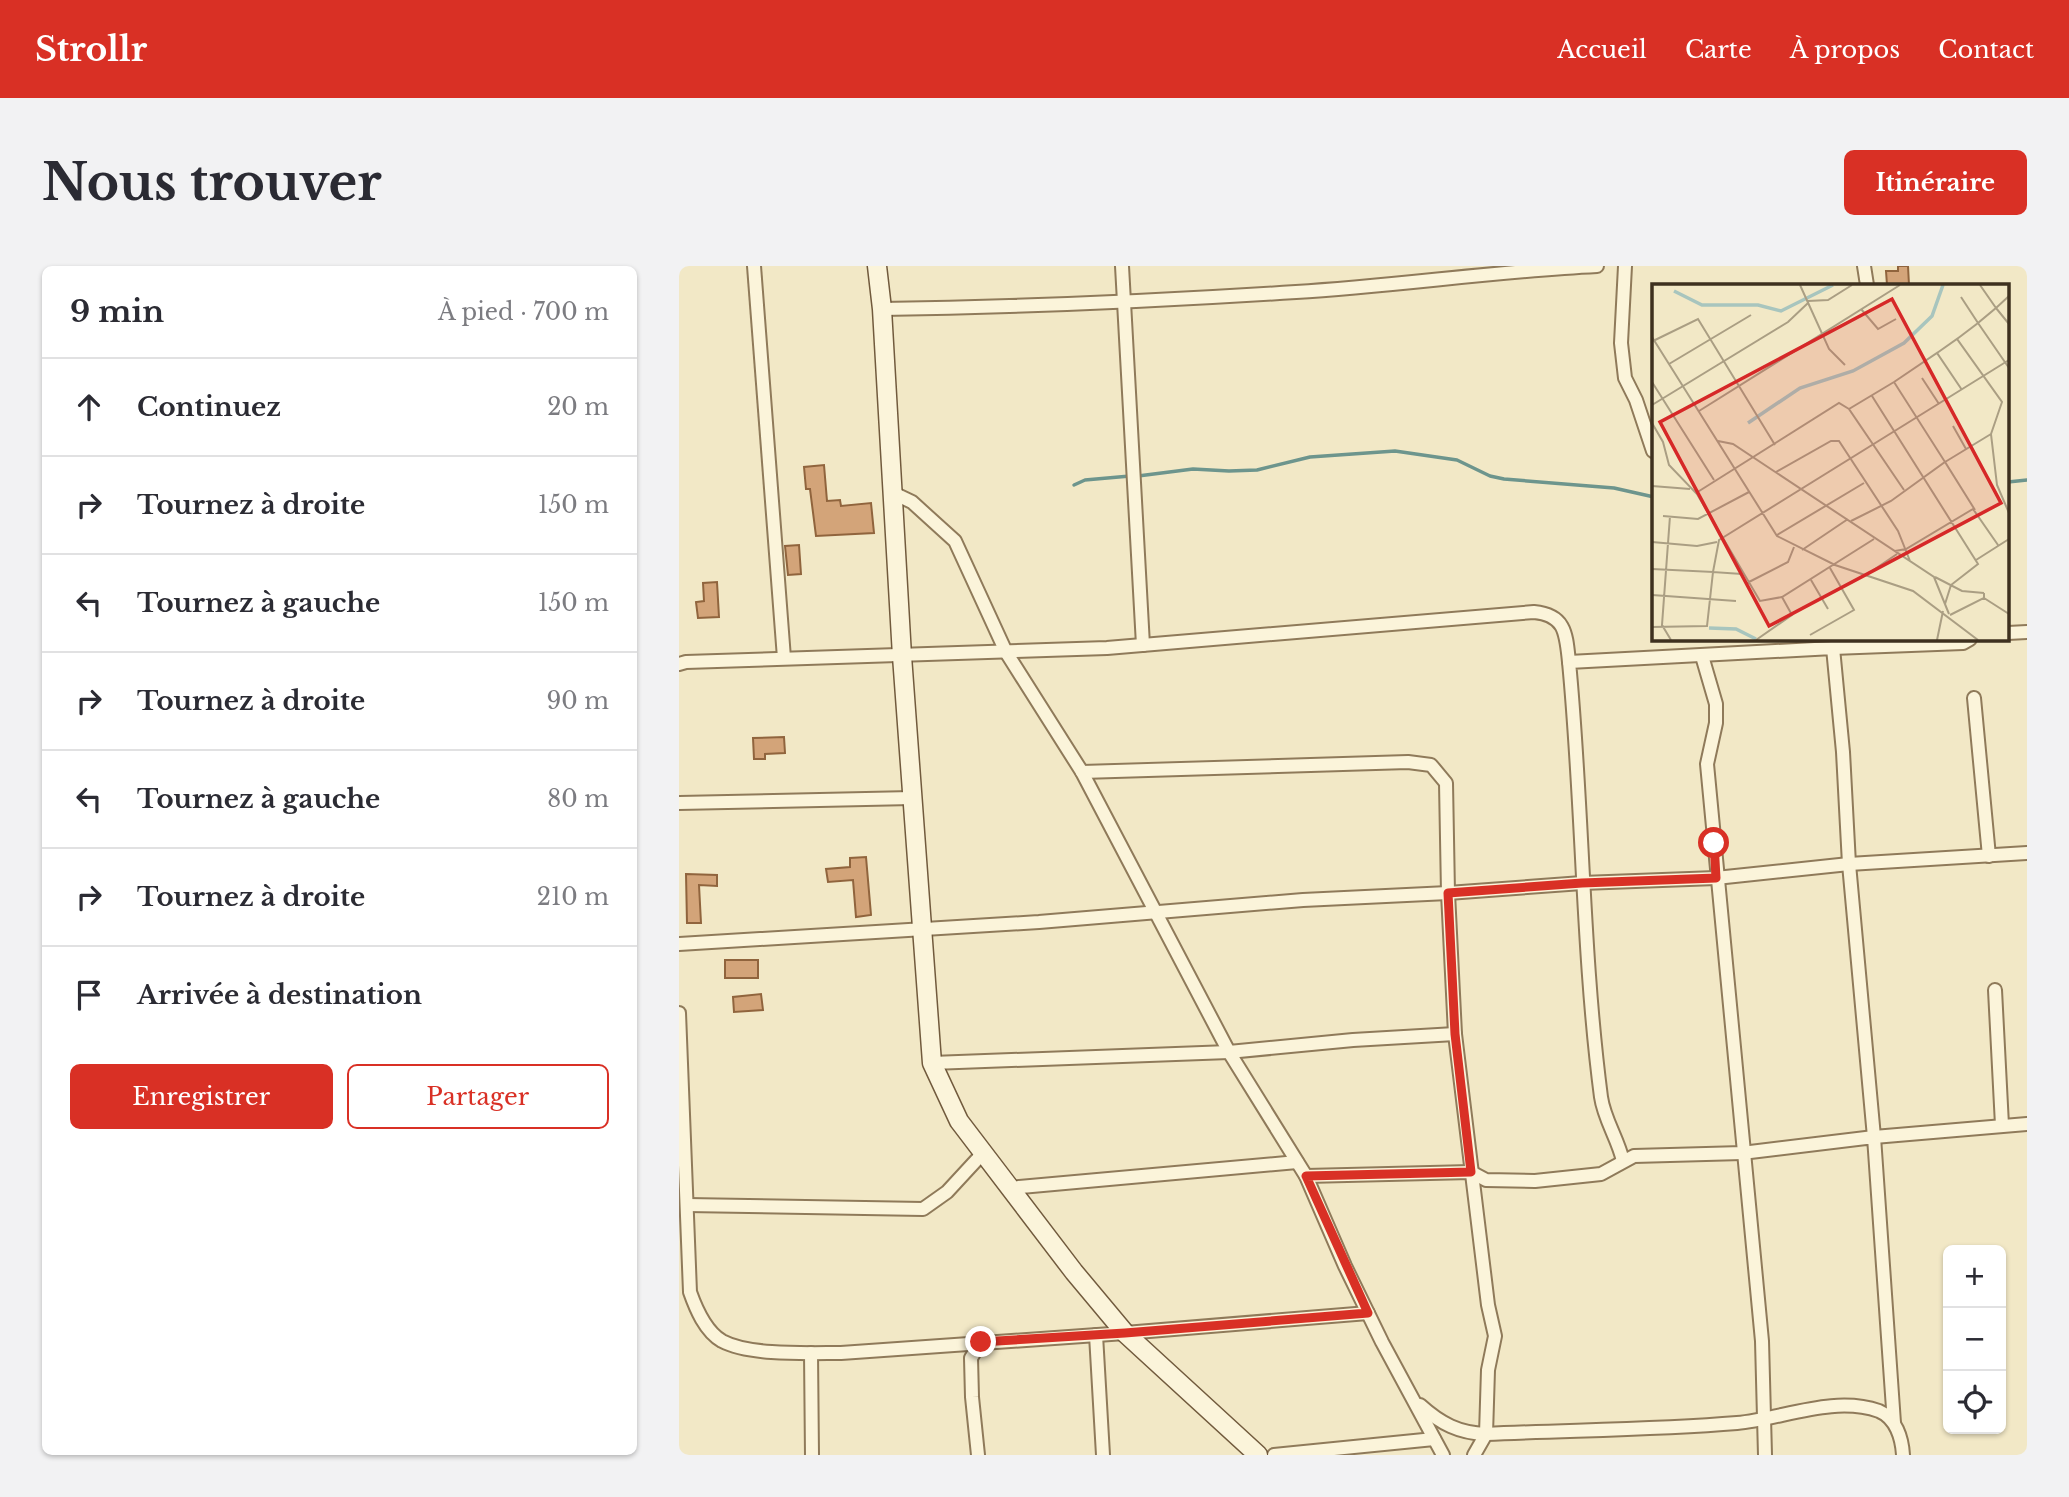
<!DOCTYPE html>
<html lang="fr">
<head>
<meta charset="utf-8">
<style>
  :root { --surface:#fff; --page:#f2f2f3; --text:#2b2b33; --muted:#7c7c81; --line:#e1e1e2; --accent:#d93025 }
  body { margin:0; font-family:"Libre Baskerville",serif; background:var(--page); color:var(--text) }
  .controls { position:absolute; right:21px; bottom:21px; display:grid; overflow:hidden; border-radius:10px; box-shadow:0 2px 5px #0004 }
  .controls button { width:63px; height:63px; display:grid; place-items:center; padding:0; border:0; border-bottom:2px solid var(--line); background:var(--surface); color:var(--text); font:35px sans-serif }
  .stop { position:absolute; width:21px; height:21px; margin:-16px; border:5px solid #d93025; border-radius:50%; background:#fff }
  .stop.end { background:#d93025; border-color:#fff; box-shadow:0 2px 7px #0008 }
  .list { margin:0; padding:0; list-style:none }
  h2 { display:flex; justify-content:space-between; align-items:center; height:91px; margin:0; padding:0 28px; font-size:30px }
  h2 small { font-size:23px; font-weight:400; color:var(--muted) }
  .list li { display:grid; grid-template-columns:46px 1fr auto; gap:21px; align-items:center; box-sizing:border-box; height:98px; padding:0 28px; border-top:2px solid var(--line) }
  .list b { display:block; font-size:26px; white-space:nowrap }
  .list em { font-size:23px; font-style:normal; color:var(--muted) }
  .actions { display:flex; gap:14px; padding:21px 28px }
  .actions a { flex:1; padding:16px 0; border:2px solid var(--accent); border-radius:10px; text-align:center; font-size:24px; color:var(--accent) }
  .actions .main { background:var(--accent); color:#fff }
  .icon { flex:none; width:38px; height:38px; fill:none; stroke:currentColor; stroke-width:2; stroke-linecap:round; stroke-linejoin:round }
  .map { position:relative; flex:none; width:1348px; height:1189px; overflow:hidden; border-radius:10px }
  header { display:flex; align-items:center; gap:42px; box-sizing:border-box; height:98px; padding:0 35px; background:var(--accent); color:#fff }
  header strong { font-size:33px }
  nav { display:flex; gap:38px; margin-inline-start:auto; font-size:24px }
  .intro { display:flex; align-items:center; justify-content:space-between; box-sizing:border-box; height:168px; padding:0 42px }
  h1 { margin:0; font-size:49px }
  .button { padding:18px 32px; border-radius:10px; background:var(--accent); color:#fff; font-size:24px; font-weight:700 }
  main { display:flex; gap:42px; padding:0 42px }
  aside { flex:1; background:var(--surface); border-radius:10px; box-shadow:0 2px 5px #0004 }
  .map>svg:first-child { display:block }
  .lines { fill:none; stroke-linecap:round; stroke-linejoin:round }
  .stream { stroke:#6d958d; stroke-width:3.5 }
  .building { fill:#d3a479; stroke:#90643d; stroke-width:2 }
  .minor-casing { stroke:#8f7a5a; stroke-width:16 }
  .secondary-casing { stroke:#715a3d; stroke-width:21 }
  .minor { stroke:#fbf4da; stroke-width:12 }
  .secondary { stroke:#fbf4da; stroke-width:18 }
  .route { stroke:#d93025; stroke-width:9 }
  .inset-river { fill:none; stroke:#a8c5be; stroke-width:3.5 }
  .inset-road { fill:none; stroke:#aa9e83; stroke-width:2 }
  .view { fill:#d62828; fill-opacity:0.15; stroke:#d62828; stroke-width:3.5 }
  .inset-edge { fill:none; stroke:#3e301f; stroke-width:3.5 }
</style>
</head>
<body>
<header>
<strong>Strollr</strong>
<nav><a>Accueil</a><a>Carte</a><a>À propos</a><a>Contact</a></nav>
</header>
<div class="intro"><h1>Nous trouver</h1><a class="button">Itinéraire</a></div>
<main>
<aside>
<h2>9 min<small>À pied · 700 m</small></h2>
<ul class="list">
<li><svg class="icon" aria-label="ahead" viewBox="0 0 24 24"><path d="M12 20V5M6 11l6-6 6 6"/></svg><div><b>Continuez</b></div><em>20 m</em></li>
<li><svg class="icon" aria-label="right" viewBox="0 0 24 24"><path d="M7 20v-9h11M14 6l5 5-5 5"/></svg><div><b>Tournez à droite</b></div><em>150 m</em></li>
<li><svg class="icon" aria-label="left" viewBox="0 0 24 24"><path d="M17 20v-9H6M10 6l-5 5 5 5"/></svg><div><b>Tournez à gauche</b></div><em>150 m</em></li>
<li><svg class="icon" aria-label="right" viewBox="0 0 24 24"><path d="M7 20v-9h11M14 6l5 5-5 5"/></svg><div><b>Tournez à droite</b></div><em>90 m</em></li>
<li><svg class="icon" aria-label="left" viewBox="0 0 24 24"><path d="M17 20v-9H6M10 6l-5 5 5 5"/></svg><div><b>Tournez à gauche</b></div><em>80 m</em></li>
<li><svg class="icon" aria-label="right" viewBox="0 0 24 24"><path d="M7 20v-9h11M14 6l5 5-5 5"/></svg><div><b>Tournez à droite</b></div><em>210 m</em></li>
<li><svg class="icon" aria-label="arrive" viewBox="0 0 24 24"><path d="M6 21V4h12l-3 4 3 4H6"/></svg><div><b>Arrivée à destination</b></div></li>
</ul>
<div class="actions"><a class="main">Enregistrer</a><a>Partager</a></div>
</aside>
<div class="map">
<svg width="1348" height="1189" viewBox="0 0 1348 1189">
  <rect width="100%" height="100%" fill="#f2e8c6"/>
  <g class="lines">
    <g class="stream">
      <path d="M459,210L514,203L550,205L578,204L631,191L716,185L778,194L811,210L825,213L935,222L975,231"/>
      <path d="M1329,216L1348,214"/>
      <path d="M395,219L406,214L451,210"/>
    </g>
  </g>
  <g class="building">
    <path d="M1219,0H1229L1230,19H1208L1207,5H1219Z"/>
    <path d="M145,199L148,235L161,234L162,240L192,237L195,267L137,270L131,223H127L125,201Z"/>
    <path d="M120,279L122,308L109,309L106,280Z"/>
    <path d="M38,316L40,351L19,352L17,336L25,335L24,317Z"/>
    <path d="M105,471L106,487L86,488V493H75L74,472Z"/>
    <path d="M187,591L192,649L177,651L174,614L149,616L147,603L171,601V592Z"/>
    <path d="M7,608L38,609V620L20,619L22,657H8Z"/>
    <rect x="46" y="694" width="33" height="18"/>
    <path d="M82,728L84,744L55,746L54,731Z"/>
  </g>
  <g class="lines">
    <g class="minor-casing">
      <g id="minor">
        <path d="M75,0L105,392"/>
        <path d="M443,0L464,379"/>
        <path d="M946,0L942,77L946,112L957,134L974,185"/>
        <path d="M1185,0L1188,19"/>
        <path d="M203,43C341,41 479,35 617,26C717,20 817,5 918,0"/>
        <path d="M212,226L233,236L276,275L327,386L403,506L550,786L627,910L666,1000L703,1076L764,1189"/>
        <path d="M1329,367L1348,366"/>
        <path d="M1154,382L1284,377L1291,373"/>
        <path d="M1023,390L1037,438V457L1028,498L1083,1075L1086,1189"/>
        <path d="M0,398L7,396L428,382L855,346C887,349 887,368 890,396"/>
        <path d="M1295,432L1310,590"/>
        <path d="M403,506L729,496L752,499L767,517L769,627L776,768L809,1039L816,1070L809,1104L807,1168L795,1189"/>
        <path d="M0,537L233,532"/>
        <path d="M0,678L360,656L624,634L769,627L903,617L1037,612L1170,598L1348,587"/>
        <path d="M1316,724L1323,859"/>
        <path d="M0,747L11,1026C17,1043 26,1065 43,1075C71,1090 131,1087 162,1087L446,1067L689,1047"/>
        <path d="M253,797L550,786L674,774L776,768"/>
        <path d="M944,895C939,873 925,853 922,831C903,686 904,541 890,396L1154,382L1164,486L1170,598L1195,871L1348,858"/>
        <path d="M627,910L792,906L807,914L856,915L922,908L955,890L1063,887L1195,871L1215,1157"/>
        <path d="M330,922L618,896"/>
        <path d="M8,939L244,943L268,926L304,887"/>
        <path d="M417,1069L424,1189"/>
        <path d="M132,1087L133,1189"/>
        <path d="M741,1139C762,1158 780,1167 807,1168C891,1164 974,1164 1058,1157C1103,1153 1154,1129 1200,1145C1217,1152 1223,1172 1224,1189"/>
        <path d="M299,1189L293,1131L292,1092L302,1076"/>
        <path d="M595,1189L755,1173"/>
      </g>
    </g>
    <g class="secondary-casing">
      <path id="secondary" d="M198,0L203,43L223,390L253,797L280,855L395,1006L446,1067L579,1189"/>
    </g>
    <use href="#minor" class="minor"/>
    <use href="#secondary" class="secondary"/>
  </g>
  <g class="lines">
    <path class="route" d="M302,1076L446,1067L689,1047L627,910L792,906L776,768L769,627L903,617L1037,612L1035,577"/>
  </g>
  <g transform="translate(973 18)">
    <rect width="357" height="357" fill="#f2e8c6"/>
    <path class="inset-river" d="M22,7L50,21H106L129,27L181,1M96,139L148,104L201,87L252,59L280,32L291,1M57,344L84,345L104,355"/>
    <path class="inset-road" d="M148,1L177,65L193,81M328,1L344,24L357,12M156,17L176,16L200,1M209,25L226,45L244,35M357,40L344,24L326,39L357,84M0,53L125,252L183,281L261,307L326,356M305,55L326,39L309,13M1,57L46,35L123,161M285,69L305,55L350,118L339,150L345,201L357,229M17,80L99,31M270,94L287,120M0,98L62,196M242,98L285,69L310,106M220,112L326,280L299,301L293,320M0,121L136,38L156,19M47,127L248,1M0,139L11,158L17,181L45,210L108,317L130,313L222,255M301,142L314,165M66,157L81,160L282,293L297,330M124,188L179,157H187L246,247L258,277M0,202L38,205M252,206L197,125L242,98L293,178L339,150M44,209L187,119L197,125M11,232L46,235L97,208M18,232L10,341L19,356M199,237L239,217L293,178L323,226M125,251L212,199M0,258L45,262L65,258M150,266L196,235M243,267L254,265L321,225L346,261M324,276L357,255M0,285L61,288L67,256L357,76M217,289L245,270M283,293L310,307L332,309M159,296L176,325M95,299L136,278L142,263M0,311L84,317M332,314L357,330M298,331L332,314V309M0,343L55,342L61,288L90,290M158,351L202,326L178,284M104,356L140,331L130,313M285,356L291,327"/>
    <path class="view" d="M240,15L349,219L117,342L8,138Z"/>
    <rect width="357" height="357" class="inset-edge"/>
  </g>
</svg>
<div class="controls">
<button>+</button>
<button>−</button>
<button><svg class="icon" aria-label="locate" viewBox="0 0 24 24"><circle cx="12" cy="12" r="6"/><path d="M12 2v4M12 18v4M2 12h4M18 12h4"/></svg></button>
</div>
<div class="stop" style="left:1035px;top:577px"></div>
<div class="stop end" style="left:302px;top:1076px"></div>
</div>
</main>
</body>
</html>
